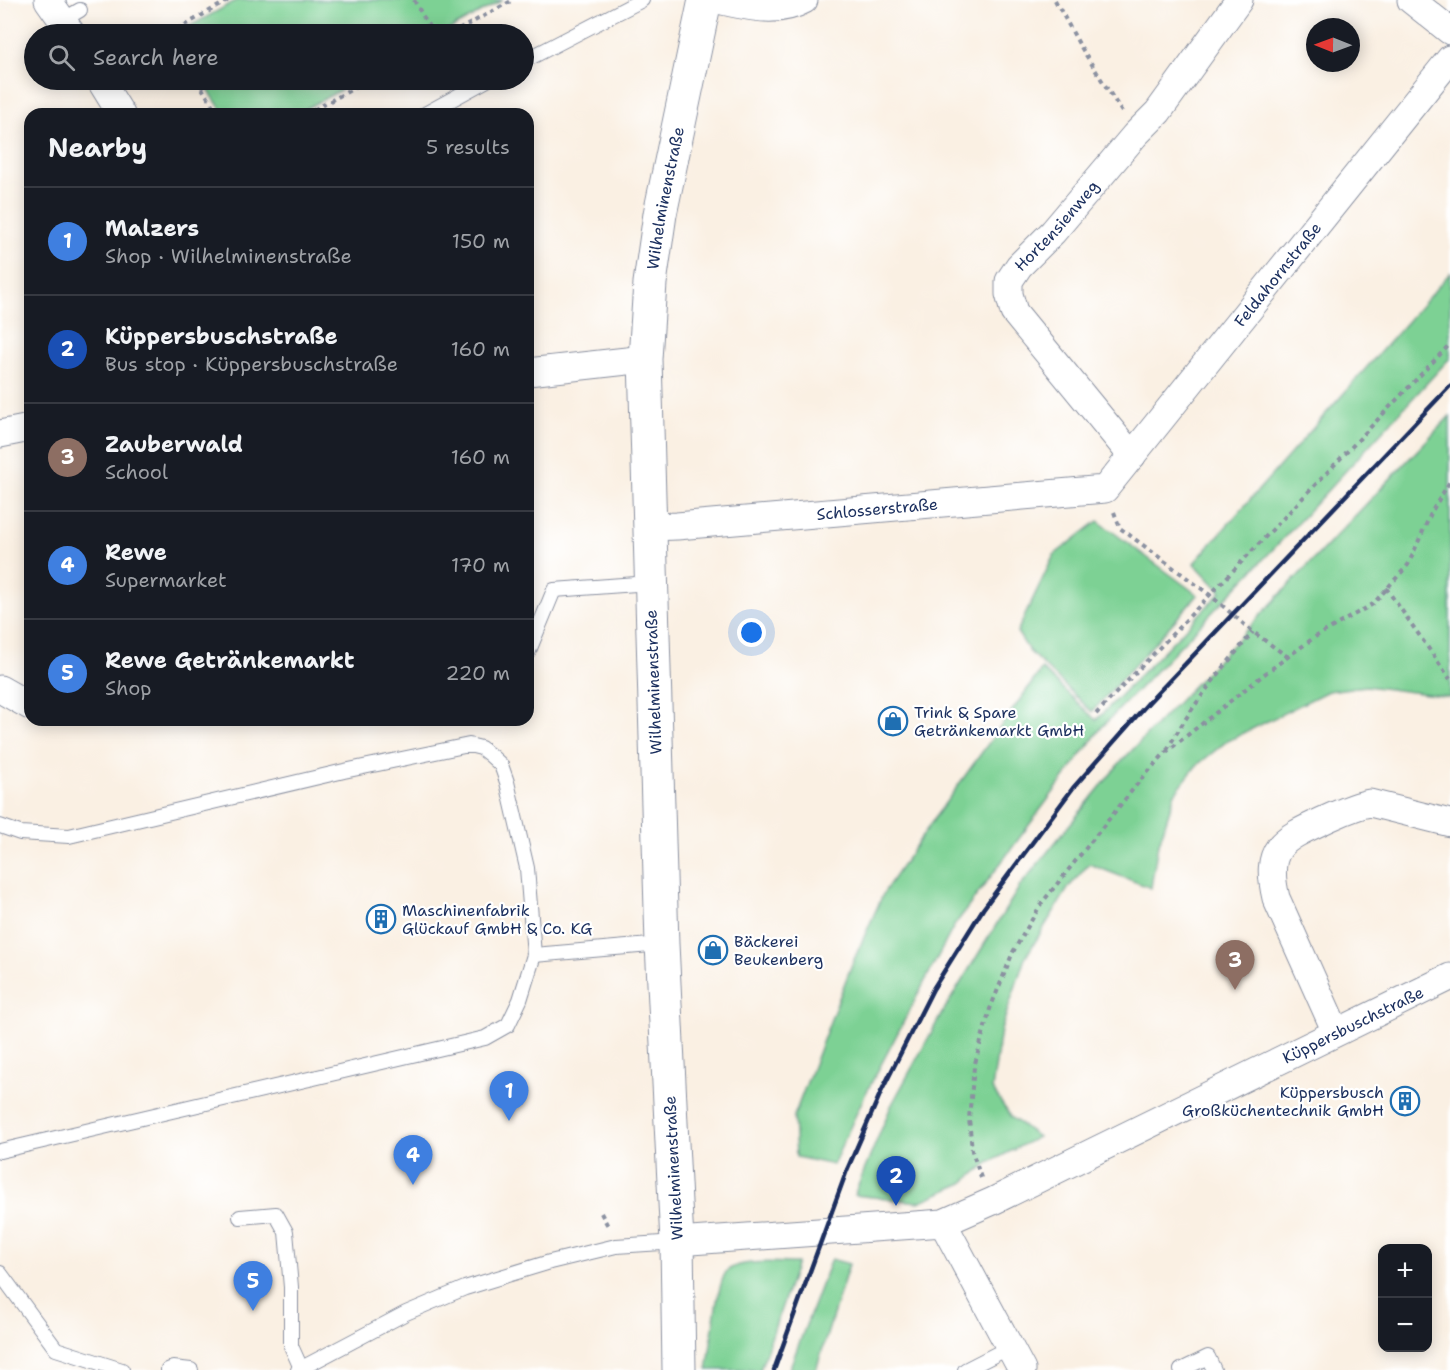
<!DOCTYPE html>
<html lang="en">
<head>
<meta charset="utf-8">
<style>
  :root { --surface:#171b24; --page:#242831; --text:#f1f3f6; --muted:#9ea1a6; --line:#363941; --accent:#1f6fb2 }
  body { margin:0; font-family:"Shantell Sans",sans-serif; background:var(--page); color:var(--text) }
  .controls { position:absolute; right:18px; bottom:18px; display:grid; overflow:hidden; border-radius:12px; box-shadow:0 3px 15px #0003 }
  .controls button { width:54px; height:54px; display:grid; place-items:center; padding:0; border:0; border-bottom:2px solid var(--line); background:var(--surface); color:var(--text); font:30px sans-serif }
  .compass { position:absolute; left:1306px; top:18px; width:54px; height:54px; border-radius:50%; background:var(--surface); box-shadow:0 3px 15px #0003; rotate:271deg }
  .you { position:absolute; left:752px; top:633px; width:21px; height:21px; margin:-15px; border:4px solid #fff; border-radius:50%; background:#1a73e8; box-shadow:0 0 0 9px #1a73e833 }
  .badge { display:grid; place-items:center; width:39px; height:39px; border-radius:50%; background:var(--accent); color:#fff; font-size:20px; font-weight:700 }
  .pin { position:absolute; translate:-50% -50px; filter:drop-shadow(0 2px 3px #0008) }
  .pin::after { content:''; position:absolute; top:32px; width:21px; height:18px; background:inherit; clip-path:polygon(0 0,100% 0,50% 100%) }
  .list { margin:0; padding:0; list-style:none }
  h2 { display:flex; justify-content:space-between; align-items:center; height:78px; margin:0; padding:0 24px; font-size:26px }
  h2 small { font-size:20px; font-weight:400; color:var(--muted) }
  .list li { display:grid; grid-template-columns:39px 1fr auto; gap:18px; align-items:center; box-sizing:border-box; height:108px; padding:0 24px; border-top:2px solid var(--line) }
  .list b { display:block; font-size:22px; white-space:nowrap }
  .list p { margin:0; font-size:20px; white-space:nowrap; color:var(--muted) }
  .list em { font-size:20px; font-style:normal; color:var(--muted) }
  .icon { flex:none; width:33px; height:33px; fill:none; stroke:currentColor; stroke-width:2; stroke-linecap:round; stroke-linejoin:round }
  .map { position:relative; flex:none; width:1450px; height:1370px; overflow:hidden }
  .search { position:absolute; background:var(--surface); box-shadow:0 3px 15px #0003; left:24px; top:24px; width:510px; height:66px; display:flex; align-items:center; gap:15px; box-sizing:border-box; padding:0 21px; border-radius:33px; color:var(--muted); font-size:22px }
  .panel { position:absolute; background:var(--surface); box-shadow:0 3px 15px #0003; left:24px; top:108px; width:510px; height:618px; border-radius:18px }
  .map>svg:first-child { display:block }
  .green { fill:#7dd194; stroke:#4c8079; stroke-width:1.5 }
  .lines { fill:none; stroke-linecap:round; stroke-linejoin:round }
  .service-casing { stroke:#8a90a0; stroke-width:16 }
  .minor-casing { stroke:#8a90a0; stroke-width:29 }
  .tertiary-casing { stroke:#8a90a0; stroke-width:35 }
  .path { stroke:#8a90a0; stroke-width:4; stroke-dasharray:4.5 4.5; stroke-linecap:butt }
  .service { stroke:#fff; stroke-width:14 }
  .minor { stroke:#fff; stroke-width:27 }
  .tertiary { stroke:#fff; stroke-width:33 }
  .rail { stroke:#1b2f5e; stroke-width:4.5 }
  .labels { text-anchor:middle; stroke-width:4.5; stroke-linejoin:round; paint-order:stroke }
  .street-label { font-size:16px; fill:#1b2f5e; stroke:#fff }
  .poi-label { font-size:16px; fill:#1b2f5e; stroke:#fff; text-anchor:start }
</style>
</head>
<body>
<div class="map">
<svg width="1450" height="1370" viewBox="0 0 1450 1370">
  <rect width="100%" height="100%" fill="#fff"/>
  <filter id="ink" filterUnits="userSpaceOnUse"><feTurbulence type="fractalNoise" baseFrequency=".0167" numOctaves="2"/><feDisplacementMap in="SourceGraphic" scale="12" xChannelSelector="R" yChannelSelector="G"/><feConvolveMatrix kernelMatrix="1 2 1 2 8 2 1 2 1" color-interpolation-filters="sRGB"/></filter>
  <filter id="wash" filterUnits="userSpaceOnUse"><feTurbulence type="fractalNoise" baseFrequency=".008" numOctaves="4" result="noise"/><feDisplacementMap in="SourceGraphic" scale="24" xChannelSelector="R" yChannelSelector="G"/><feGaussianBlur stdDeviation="1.35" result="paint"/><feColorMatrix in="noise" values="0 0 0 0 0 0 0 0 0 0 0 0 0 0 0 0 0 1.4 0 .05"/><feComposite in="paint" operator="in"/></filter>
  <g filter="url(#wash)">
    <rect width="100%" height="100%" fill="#faf0e3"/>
    <g class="green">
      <path d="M237,0H503L441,34H176Z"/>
      <path d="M202,80H359L296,114H224Z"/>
      <path d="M1450,273V358L1280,542L1102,727L954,926L864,1097L833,1165L796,1157L794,1116L852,964L884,892L936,816L1042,669L1096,720L1221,592L1194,563Z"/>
      <path d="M1450,416V697L1366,686L1328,691L1226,742L1196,766L1175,793L1157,850L1151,888L1089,864L1069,887L1025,958L1001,1030L992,1089L1011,1117L1038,1137L988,1163L963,1183L919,1202L854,1195L891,1106L941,1015L1020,886L1118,765Z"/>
      <path d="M1098,521L1198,595L1092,712L1029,651L1017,632L1054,555Z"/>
      <path d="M831,1259L849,1264L816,1370H789Z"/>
      <path d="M797,1263L760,1370H707C711,1352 716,1279 728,1270C742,1259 780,1263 797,1263Z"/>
    </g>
  </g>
  <g filter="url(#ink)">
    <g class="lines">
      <g class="service-casing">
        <g id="service">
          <path d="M63,20L80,10"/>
          <path d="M524,61L642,0"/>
          <path d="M425,114L487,80"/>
          <path d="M528,653L554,590L650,583"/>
          <path d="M0,826L20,833L69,836L344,771L469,745L481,748L490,755L501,765L507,782L527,868L534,955L520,1000L508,1025L485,1038L0,1151"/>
          <path d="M534,955L662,944"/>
          <path d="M240,1217L276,1214L286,1232L291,1287V1346L301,1368"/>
          <path d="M0,1273L56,1349L122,1370"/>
          <path d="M168,1370L173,1368L191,1370"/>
          <path d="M298,1370L406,1313L465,1288L550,1262L616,1246L677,1242"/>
          <path d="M965,1370L1010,1347"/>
          <path d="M1181,1370L1208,1357L1214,1370"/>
        </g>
      </g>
      <g class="minor-casing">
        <g id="minor">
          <path d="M48,0L72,34"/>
          <path d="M718,0C746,6 777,15 804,0"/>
          <path d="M1411,0L1450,31"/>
          <path d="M100,80L121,114"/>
          <path d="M528,372L645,359"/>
          <path d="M0,434L30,428"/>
          <path id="s1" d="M1132,456L1014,312L1009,294V281L1019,266L1053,232L1135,135L1158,112L1239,0"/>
          <path id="s2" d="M650,527L677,526L1105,489L1450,59"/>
          <path d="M0,689L30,706"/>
          <path d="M1336,1032L1276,898C1264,848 1281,840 1322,821C1338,814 1353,806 1370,803L1450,823"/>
          <path d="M943,1223L1022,1370"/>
          <path id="s3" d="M677,1242L943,1223L993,1201L1450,977"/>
        </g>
      </g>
      <g class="tertiary-casing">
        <g id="tertiary">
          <path id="s4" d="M679,1370L677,1242L662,944L645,359L650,283L660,214L705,0"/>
        </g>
      </g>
      <g class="path">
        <path d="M414,0L433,34"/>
        <path d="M1055,0L1079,44L1122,112"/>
        <path d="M169,34L229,0"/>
        <path d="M451,34L513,0"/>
        <path d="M197,80L218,114"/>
        <path d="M306,114L369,80"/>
        <path d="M1114,512L1120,528L1210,595L1253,632L1288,657"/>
        <path d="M1386,588L1450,679"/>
        <path d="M1096,714L1450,344"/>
        <path d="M1167,750C1191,706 1221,670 1253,632"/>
        <path d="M981,1178L972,1151L969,1118L974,1067L990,1009L1013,952L1041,904L1138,783L1165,753L1267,672L1315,637L1373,604L1408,565L1432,511L1450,481"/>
        <path d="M601,1213L609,1228"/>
      </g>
      <use href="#service" class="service"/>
      <use href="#minor" class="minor"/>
      <use href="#tertiary" class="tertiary"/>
      <path class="rail" d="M774,1370L847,1170L881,1092L933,989L983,909L1073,788L1149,702L1450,386"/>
    </g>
  </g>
  <defs>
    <g id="shop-ring" transform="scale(1.5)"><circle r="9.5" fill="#fff" stroke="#1f6fb2" stroke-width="1.5"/><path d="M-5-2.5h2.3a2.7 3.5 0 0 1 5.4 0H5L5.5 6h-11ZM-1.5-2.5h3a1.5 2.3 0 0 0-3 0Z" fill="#1f6fb2"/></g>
    <g id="building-ring" transform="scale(1.5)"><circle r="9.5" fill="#fff" stroke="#1f6fb2" stroke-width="1.5"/><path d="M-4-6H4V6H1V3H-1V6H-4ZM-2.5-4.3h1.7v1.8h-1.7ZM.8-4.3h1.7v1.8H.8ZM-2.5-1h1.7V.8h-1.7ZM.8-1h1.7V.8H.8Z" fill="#1f6fb2"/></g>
  </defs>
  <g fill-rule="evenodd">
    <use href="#shop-ring" x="893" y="721"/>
    <use href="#building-ring" x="381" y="919"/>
    <use href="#shop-ring" x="713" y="950"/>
    <use href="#building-ring" x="1405" y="1101"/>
  </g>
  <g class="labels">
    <g class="street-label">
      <text dy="6" stroke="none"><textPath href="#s4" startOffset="1174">Wilhelminenstraße</textPath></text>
      <text dy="6" stroke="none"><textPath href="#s1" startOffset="291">Hortensienweg</textPath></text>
      <text dy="6" stroke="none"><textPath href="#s2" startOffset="732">Feldahornstraße</textPath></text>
      <text dy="6" stroke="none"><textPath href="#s2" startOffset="228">Schlosserstraße</textPath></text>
      <text transform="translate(653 682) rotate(-92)" y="6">Wilhelminenstraße</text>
      <text dy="6" stroke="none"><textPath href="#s3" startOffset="722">Küppersbuschstraße</textPath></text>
      <text transform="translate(673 1168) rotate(-93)" y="6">Wilhelminenstraße</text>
    </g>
    <g class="poi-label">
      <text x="914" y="718">Trink &amp; Spare<tspan x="914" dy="18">Getränkemarkt GmbH</tspan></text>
      <text x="402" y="916">Maschinenfabrik<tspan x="402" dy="18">Glückauf GmbH &amp; Co. KG</tspan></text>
      <text x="734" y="947">Bäckerei<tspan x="734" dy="18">Beukenberg</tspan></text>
      <text x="1384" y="1098" text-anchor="end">Küppersbusch<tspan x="1384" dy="18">Großküchentechnik GmbH</tspan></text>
    </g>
  </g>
</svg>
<div class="controls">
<button>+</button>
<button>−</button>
</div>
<svg class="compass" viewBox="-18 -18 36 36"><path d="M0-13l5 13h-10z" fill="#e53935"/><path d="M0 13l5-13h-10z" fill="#9ea1a6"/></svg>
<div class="you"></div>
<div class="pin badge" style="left:509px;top:1121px;background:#3f7fe0">1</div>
<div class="pin badge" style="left:896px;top:1206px;background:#1a4fb4">2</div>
<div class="pin badge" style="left:1235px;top:990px;background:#8d6e63">3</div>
<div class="pin badge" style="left:413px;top:1185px;background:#3f7fe0">4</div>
<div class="pin badge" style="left:253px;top:1311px;background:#3f7fe0">5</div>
<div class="search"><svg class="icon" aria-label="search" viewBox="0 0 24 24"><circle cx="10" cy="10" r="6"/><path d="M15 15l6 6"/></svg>Search here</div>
<section class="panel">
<h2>Nearby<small>5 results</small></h2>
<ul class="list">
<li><span class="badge" style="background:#3f7fe0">1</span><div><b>Malzers</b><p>Shop · Wilhelminenstraße</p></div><em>150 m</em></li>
<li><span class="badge" style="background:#1a4fb4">2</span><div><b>Küppersbuschstraße</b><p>Bus stop · Küppersbuschstraße</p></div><em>160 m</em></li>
<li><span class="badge" style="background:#8d6e63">3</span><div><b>Zauberwald</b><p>School</p></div><em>160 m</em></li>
<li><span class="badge" style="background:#3f7fe0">4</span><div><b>Rewe</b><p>Supermarket</p></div><em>170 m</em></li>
<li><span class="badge" style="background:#3f7fe0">5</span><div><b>Rewe Getränkemarkt</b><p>Shop</p></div><em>220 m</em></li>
</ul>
</section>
</div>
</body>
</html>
